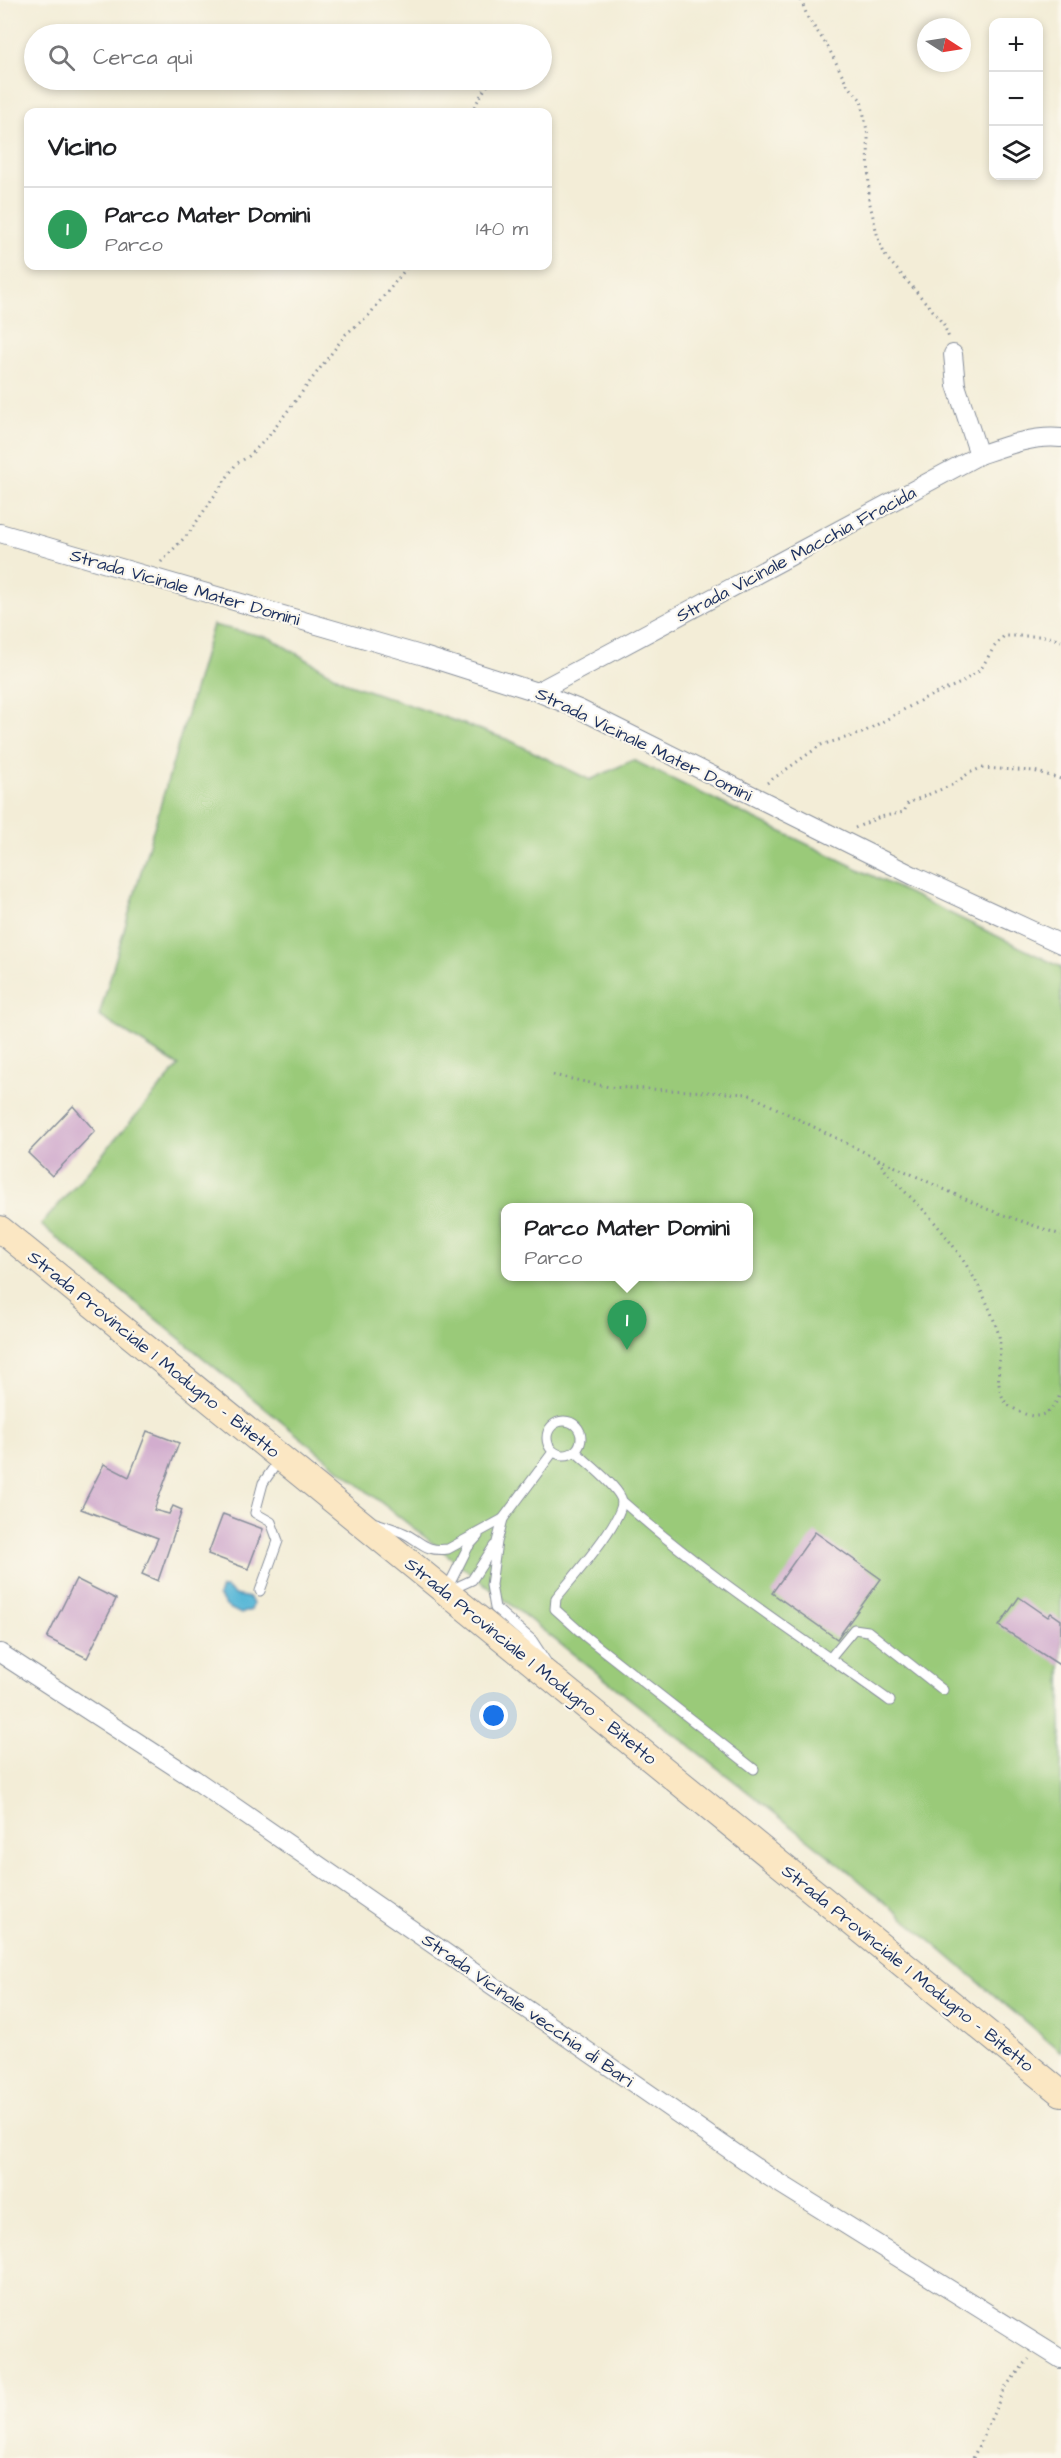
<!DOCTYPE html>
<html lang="it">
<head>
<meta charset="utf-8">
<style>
  :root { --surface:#fff; --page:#f6f6f6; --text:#202124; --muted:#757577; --line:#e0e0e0; --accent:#1f6fb2 }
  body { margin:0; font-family:"Architects Daughter",sans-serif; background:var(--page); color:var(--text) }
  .controls { position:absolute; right:18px; top:18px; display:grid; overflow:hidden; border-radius:12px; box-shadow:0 3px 9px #0003 }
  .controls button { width:54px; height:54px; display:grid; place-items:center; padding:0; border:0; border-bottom:2px solid var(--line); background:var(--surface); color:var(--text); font:30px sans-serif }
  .compass { position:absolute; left:917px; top:18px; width:54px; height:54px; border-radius:50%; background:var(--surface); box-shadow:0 3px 9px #0003; rotate:102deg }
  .you { position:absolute; left:494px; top:1716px; width:21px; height:21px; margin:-15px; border:4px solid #fff; border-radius:50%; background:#1a73e8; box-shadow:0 0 0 9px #1a73e833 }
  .badge { display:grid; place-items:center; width:39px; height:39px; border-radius:50%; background:var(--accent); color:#fff; font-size:20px; font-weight:700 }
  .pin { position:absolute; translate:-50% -50px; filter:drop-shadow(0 2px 3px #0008) }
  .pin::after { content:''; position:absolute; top:32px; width:21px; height:18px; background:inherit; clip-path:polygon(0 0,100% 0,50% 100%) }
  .popup { position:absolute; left:501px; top:1203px; width:252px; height:78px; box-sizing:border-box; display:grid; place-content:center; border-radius:12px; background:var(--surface); filter:drop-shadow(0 2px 4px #0005); font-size:20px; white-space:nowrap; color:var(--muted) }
  .popup b { font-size:22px; color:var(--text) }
  .popup::after { content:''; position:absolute; left:50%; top:100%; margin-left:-12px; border:12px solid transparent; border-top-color:var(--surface) }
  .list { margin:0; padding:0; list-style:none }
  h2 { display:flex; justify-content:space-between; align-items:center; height:78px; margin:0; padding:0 24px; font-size:26px }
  h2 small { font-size:20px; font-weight:400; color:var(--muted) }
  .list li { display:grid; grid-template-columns:39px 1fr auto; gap:18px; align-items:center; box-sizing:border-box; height:84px; padding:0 24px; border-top:2px solid var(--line) }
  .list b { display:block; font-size:22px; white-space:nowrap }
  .list p { margin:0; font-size:20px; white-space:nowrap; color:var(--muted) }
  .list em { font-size:20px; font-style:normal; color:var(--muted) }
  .icon { flex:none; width:33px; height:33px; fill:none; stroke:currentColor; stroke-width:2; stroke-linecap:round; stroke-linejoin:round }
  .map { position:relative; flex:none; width:1061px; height:2458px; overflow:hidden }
  .search { position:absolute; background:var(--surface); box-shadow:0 3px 9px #0003; left:24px; top:24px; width:528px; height:66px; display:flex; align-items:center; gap:15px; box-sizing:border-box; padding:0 21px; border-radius:33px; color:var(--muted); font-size:22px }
  .panel { position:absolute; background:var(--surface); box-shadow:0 3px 9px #0003; left:24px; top:108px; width:528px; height:162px; border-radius:12px }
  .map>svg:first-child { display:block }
  .green { fill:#9aca79; stroke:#5a7c6c; stroke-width:1.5; fill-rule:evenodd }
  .water { fill:#58b7d7; stroke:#3a739a; stroke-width:1.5 }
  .building { fill:#d2adce }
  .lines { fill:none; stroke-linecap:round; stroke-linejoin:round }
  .lane-casing { stroke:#878e9a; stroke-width:11 }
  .street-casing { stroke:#878e9a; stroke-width:20 }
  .secondary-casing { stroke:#878e9a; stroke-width:28 }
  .path { stroke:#878e9a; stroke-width:3; stroke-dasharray:1.5 4.5; stroke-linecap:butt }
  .lane { stroke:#fff; stroke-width:9 }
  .street { stroke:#fff; stroke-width:18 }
  .secondary { stroke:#fbe7c3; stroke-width:26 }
  .labels { text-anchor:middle; stroke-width:4.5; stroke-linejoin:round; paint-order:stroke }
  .street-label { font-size:18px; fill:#1b2f5e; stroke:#fbf7ec }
</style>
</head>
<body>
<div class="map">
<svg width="1061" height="2458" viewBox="0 0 1061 2458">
  <rect width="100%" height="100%" fill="#fbf7ec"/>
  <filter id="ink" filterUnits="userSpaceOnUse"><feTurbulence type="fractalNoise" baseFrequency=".0167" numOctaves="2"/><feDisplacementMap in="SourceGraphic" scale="12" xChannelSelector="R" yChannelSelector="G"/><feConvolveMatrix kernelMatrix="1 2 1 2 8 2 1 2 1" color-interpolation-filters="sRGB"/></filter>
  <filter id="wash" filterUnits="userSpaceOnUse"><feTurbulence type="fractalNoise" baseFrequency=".008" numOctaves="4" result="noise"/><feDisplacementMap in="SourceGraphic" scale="24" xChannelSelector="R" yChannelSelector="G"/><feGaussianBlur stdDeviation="1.35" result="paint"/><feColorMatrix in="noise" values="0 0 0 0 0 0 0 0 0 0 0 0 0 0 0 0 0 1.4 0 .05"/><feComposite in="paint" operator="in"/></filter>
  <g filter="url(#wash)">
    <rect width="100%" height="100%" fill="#f3edd7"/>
    <path class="green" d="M213,625L270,638L347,683L509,740L590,780L633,760L1061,967V2052L848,1871L345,1474L41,1225L179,1066L99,1016ZM506,1208H748V1276H506Z"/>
    <path class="water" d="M221,1588H226L235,1595L250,1598L253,1604L251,1610L241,1614L227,1607L218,1596Z"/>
    <g id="blocks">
      <g class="building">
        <path d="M73,1106L95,1131L52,1176L28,1153Z"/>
        <path d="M147,1431L179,1443L154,1510L169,1514L173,1506L182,1510L158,1581L142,1574L158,1538L81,1509L104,1464L129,1477Z"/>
        <path d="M223,1514L263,1529L248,1569L208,1554Z"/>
        <path d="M815,1532L881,1579L837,1639L772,1593Z"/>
        <path d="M76,1579L116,1599L87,1658L47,1638Z"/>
        <path d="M1019,1597L1048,1617L1051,1613L1061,1620V1666L999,1626Z"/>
      </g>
    </g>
  </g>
  <g filter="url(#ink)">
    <use href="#blocks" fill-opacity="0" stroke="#878e9a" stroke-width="1.5"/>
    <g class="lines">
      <g class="lane-casing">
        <g id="lane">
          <circle cx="564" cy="1438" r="17"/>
          <path d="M575,1451C587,1463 614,1483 621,1498C629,1515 569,1582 556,1598L555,1609L586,1637L754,1769"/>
          <path d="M622,1501C705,1575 800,1636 890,1701"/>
          <path d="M376,1523C385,1526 395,1529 404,1533C422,1542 425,1552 448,1549L503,1519"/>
          <path d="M447,1589L468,1547L478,1536"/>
          <path d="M260,1591L278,1541L271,1522L255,1513L263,1483L279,1460"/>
          <path d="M448,1591L472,1580L494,1546"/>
          <path d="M830,1658L854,1629L868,1631L943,1690"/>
          <path d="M547,1663L532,1640L495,1608L491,1585L497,1542L503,1519L553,1452"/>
        </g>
      </g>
      <g class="street-casing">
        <g id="street">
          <path d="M953,354L956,385L979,455"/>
          <path d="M0,533L424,656L537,692L579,709L916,877L1061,944"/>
          <path d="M537,692L979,455C1005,446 1033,435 1061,438"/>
          <path d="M0,1653L194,1779L768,2176L1061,2359"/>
        </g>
      </g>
      <g class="secondary-casing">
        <path id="secondary" d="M0,1229L1061,2093"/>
      </g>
      <g class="path">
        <path d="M801,0L808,18L828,47L847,84L861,100L868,136L869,200L879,242L886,257L934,312L944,325L949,338"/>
        <path d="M471,112L486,87L494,80"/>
        <path d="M161,562L189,533L236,464L249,456L268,437L346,334L369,315L408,266"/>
        <path d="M767,783L821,745L862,733L923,699L961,683L981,669L994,647L1004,636H1047L1061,641"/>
        <path d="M855,828L880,817L904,812L908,803L954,784L969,773L981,768L1034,771L1061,779"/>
        <path d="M553,1075L609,1087L748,1094L872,1156L987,1209L1061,1235"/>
        <path d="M878,1160C892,1182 913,1198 930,1217C959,1250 985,1290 998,1332C1005,1354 990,1383 1007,1404C1009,1406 1015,1409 1018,1411C1040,1422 1051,1414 1061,1393"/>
        <path d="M973,2458L1006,2386L1029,2359"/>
      </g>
      <use href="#lane" class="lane"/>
      <use href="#street" class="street"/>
      <use href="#secondary" class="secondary"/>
    </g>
  </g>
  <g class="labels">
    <g class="street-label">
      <text transform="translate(796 554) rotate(-28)" y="6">Strada Vicinale Macchia Fracida</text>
      <text transform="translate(185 587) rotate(16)" y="6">Strada Vicinale Mater Domini</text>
      <text transform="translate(644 744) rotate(26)" y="6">Strada Vicinale Mater Domini</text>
      <text transform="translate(154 1354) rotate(39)" y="6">Strada Provinciale 1 Modugno - Bitetto</text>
      <text transform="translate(531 1661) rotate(39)" y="6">Strada Provinciale 1 Modugno - Bitetto</text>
      <text transform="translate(908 1968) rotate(39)" y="6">Strada Provinciale 1 Modugno - Bitetto</text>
      <text transform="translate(528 2010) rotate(35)" y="6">Strada Vicinale vecchia di Bari</text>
    </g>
  </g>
</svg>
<div class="controls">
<button>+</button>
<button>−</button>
<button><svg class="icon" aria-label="layers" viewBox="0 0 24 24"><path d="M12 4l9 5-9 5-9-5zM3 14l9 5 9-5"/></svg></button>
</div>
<svg class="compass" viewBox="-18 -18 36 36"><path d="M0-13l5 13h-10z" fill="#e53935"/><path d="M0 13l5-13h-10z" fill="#757577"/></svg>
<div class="you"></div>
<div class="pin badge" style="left:627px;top:1350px;background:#2e9e5b">1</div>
<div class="popup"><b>Parco Mater Domini</b>Parco</div>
<div class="search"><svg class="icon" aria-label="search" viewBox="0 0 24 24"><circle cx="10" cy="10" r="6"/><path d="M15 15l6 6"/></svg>Cerca qui</div>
<section class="panel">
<h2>Vicino<small></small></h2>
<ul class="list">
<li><span class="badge" style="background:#2e9e5b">1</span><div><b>Parco Mater Domini</b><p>Parco</p></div><em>140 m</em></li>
</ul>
</section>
</div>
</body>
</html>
